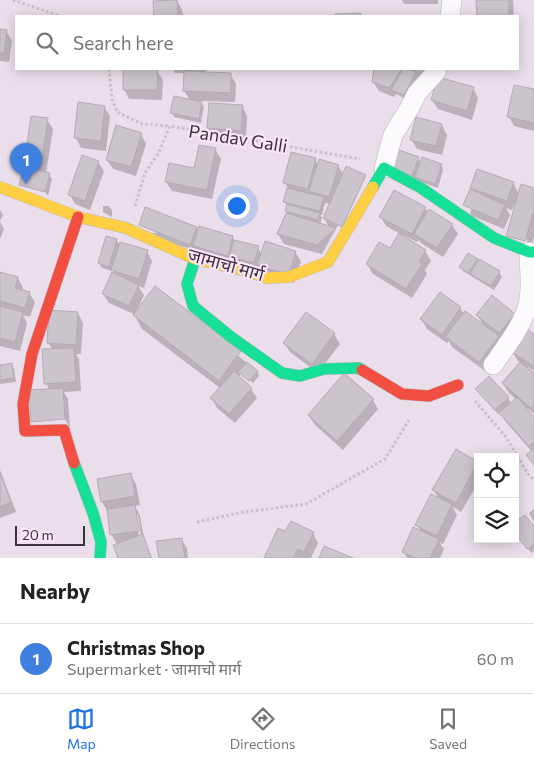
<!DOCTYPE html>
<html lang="en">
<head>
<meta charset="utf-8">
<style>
  :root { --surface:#fff; --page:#f2f2f2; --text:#222; --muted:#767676; --line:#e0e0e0; --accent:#1a73e8 }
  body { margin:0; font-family:Commissioner,"Noto Sans Devanagari",sans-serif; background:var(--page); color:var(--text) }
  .controls { position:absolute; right:15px; bottom:15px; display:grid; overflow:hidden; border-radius:0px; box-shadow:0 2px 12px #0003 }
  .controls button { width:45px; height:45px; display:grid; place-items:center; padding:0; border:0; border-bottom:1px solid var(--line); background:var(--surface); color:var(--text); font:25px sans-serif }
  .scale { position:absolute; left:15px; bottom:12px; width:70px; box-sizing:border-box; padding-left:5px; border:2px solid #3b333b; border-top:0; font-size:14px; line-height:18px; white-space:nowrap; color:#3b333b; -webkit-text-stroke:4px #fbe6fb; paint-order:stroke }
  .you { position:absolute; left:236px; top:205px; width:18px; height:18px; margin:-12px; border:4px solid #fff; border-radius:50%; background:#1a73e8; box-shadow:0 0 0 8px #1a73e833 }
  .badge { display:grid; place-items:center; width:32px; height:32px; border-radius:50%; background:var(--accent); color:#fff; font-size:16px; font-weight:700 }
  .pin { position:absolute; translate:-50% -41px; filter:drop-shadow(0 1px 2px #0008) }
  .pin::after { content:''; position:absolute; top:26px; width:18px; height:15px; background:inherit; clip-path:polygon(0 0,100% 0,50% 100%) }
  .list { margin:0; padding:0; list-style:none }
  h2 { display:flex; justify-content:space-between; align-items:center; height:65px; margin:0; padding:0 20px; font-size:21px }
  h2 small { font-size:16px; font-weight:400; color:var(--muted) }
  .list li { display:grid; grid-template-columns:32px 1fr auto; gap:15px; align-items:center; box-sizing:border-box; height:70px; padding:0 20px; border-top:1px solid var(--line) }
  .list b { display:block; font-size:19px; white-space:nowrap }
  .list p { margin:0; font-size:16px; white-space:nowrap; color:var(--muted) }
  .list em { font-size:16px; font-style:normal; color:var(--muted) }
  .icon { flex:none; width:28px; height:28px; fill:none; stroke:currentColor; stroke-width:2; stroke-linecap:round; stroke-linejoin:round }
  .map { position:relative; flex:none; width:534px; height:558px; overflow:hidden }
  .search { position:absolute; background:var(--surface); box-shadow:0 2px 12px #0003; left:15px; right:15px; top:15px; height:55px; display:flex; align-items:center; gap:12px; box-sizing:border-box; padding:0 18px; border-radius:0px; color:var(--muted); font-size:19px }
  .sheet { height:135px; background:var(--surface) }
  nav { display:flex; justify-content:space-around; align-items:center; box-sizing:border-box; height:70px; border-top:1px solid var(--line); background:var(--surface); font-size:14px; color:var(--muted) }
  nav a { display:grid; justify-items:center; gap:2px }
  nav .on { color:var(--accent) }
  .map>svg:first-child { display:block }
  .shadow { fill:#0003; fill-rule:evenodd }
  .building { fill:#ccc4cc; stroke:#b4abb4 }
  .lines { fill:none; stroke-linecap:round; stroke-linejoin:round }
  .street-casing { stroke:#bdb4bd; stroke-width:20 }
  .fast-casing { stroke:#bdb4bd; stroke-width:12 }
  .slow-casing { stroke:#bdb4bd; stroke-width:12 }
  .jam-casing { stroke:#bdb4bd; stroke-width:12 }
  .path { stroke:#c6c2c7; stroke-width:3; stroke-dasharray:2.5 2.5; stroke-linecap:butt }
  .street { stroke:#fcfafc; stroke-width:19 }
  .fast { stroke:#16e098; stroke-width:11 }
  .slow { stroke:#ffcf43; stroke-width:11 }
  .jam { stroke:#f24e42; stroke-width:11 }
  .labels { text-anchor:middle; stroke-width:4; stroke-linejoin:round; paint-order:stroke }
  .street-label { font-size:18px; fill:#3b333b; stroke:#fbe6fb }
</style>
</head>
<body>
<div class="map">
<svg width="534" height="558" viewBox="0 0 534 558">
  <rect width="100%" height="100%" fill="#e9dee9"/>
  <g class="shadow">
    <path d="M177,0L182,10L183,16H156L155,2Z"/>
    <path d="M402,0H438V4H404Z"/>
    <path d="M477,0H513L514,16H478Z"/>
    <path d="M0,31H6L12,41L9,62L0,61Z"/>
    <path d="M173,69H206V73L230,74L236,84L235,102L200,101L204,107L201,123L174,117L172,113L190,100L184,91L185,73H175Z"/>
    <path d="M375,69H427L424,79L418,77L406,99L396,94L394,97L379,91L373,82Z"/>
    <path d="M157,71L163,80L162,100L129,99L124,89Z"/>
    <path d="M473,88L478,98L472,120L438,109L432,100Z"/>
    <path d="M534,90V131L514,126L509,117Z"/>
    <path d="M242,106L247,116L246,140L214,138L208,128Z"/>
    <path d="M104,107L110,116L106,151L81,148L76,138Z"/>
    <path d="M47,120L53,129L46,174L49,175L52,179L48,196L26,164Z"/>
    <path d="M442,125L447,135L442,155L417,149L411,139Z"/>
    <path d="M141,134L146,144L136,176L113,169L107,160Z"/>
    <path d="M215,149L221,159L212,199L172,191L166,182L195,169Z"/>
    <path d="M418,158L421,164L441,165L443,170L438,188L393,172Z"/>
    <path d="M315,159L318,165L338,166L344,175L365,176L322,254L284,244L278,234L287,213V206L284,201L288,188L285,183ZM325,203L330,204L324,218L329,227L320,224L322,218L320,215H322Z"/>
    <path d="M98,162L104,171L90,210L75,204L70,195Z"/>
    <path d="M513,183L519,194L534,189V237L530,250L516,204L515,203L512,210L506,208L510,215L504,229L470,215L475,193L472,188Z"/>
    <path d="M103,206H109L112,211V217L103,212Z"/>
    <path d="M425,208L428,213L452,225L458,234L443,257L421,243L419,240L417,242L403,235L402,237L425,251L431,261L425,270L427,274L412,298L373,274L367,264L390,250L400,234L386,226L381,217Z"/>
    <path d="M0,210L3,215L0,221Z"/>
    <path d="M0,222L4,229L0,239Z"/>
    <path d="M196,228L199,232L232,237L236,242L258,248L262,254L295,252L301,261L294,283L145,234Z"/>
    <path d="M117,240L120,247L147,251L152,261L144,288L138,286L144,295L137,310L155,288L257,371L259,376L253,383L241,373L239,378L251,389L257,398L235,423L217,408L212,398L220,388L142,329L134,314L109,303L103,294L116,275L112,269V271L102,268L99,263Z"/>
    <path d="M477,259L478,262L499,272L502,277L494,290L463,271L460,267Z"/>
    <path d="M0,273L18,278L23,288L22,291L29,293L35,302L30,317L23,315L27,323L20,351L0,346Z"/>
    <path d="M440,294L460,308L464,314L484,326L477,315L514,314L519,324L504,342L498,337L503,346L485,371L452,347L449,341L447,343L427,329L422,320Z"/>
    <path d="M78,313L83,323L81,354H76L79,359L81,391L64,392L68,399L70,429L46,383L53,350L48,343Z"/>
    <path d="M306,313L334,334L340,344L318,373L290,352L284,343Z"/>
    <path d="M534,335V371L528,367L527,369L534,375V414L526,407L534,419V466L528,455L532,452L506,422L500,412L498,414L476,389L508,398L511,404L516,399L509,393L503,384L521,363L518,361L512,352Z"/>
    <path d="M11,364L14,369L16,382L0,384V366Z"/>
    <path d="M373,400L378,409L343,450L315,425L309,416Z"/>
    <path d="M456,451L478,463V483L461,512L452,506L457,515L443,544L440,543L444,549L440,558H407L404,552L421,532L417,525L439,500L434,490Z"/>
    <path d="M0,470L16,512L0,518Z"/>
    <path d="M130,474L136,484L140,505L135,506L140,516L144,538L152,558H119L117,544L111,534L108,512L102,502ZM136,515H138L141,537H139Z"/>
    <path d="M534,509V522L529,513Z"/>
    <path d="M534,528V551L531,553L515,532Z"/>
    <path d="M286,533H313L318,543L311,558H265Z"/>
    <path d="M181,539L187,548L188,558H160Z"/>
  </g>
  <g class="building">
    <path d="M177,0L178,16H154L153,1Z"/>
    <path d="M476,0H509V16H477Z"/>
    <path d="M361,13V16H335V14Z"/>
    <path d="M0,29L7,30L4,53L0,52Z"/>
    <path d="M123,69H158L157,90H123Z"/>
    <path d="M374,69H401V70L389,88L372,82Z"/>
    <path d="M403,69L416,72L404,95L391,90Z"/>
    <path d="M184,71L231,73V93L183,91Z"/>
    <path d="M438,77L474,87L467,111L431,100Z"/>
    <path d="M514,85L534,89V123L507,117Z"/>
    <path d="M174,96L202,102L199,119L170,113Z"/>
    <path d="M78,102L105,106L101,141L74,138Z"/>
    <path d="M209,103L243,105L241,131L207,128Z"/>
    <path d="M31,116L48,118L41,167L24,165Z"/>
    <path d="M416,117L442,124L436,146L410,140Z"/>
    <path d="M116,125L142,133L131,167L106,160Z"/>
    <path d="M199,145L216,148L207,190L165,182L169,163L194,168Z"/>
    <path d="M396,149L419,157L412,176L389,168Z"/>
    <path d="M291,152L316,158L308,189L283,183Z"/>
    <path d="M82,155L99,161L85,201L68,195Z"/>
    <path d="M422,157L442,164L435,184L415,177Z"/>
    <path d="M319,159L339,165L329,197L309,191Z"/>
    <path d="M346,166L366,175L342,227L323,218Z"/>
    <path d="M24,167L50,173L45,192L19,185Z"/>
    <path d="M477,169L514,182L507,201L470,188Z"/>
    <path d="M521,184L534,188V210L525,241L506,236Z"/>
    <path d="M287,188L324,197L320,211L283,202Z"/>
    <path d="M470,189L505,205L498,220L463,205Z"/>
    <path d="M394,190L426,207L412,234L379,217Z"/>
    <path d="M287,204L320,213L318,220L285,211Z"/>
    <path d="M145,207L197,227L190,245L139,225Z"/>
    <path d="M429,209L453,224L437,248L414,234Z"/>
    <path d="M286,213L336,228L317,245L277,234Z"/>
    <path d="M199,226L233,236L228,256L193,246Z"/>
    <path d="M399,233L426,250L419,262L422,264L406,289L366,264L379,242L390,248Z"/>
    <path d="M106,236L117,239L109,267L98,263Z"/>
    <path d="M234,240L259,246L254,263L229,257Z"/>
    <path d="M265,241L296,251L289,275L257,265Z"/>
    <path d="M120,242L148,250L139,279L111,270Z"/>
    <path d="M468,253L478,259L468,273L459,267Z"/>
    <path d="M479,259L500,271L491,286L470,274Z"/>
    <path d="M0,272L18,277L15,288L30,292L25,308L0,301Z"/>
    <path d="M112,272L139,285L129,306L102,294Z"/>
    <path d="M155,286L241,351L219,381L133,315Z"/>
    <path d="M440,292L461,307L442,335L420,319Z"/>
    <path d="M492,295L515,314L499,333L476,315Z"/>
    <path d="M0,306L23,312L15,342L0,338Z"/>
    <path d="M49,310L78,312L76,345L47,343Z"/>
    <path d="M465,311L499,336L479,362L445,337Z"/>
    <path d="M306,312L335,333L312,364L283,343Z"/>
    <path d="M525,328L534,334V366L511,352Z"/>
    <path d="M74,348L76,382L44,384L42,349Z"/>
    <path d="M247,362L258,371L249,381L238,372Z"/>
    <path d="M520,362L534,373V404L531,408L502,383Z"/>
    <path d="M12,363L14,378L0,380V365Z"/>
    <path d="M234,371L252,388L229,414L210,398Z"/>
    <path d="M344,373L374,399L337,441L308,415Z"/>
    <path d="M489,376L509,397L495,410L475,389Z"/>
    <path d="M63,388L65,419L31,422L29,390Z"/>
    <path d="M517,397L534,417V442L529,446L499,413Z"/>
    <path d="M534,448V465L526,455Z"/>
    <path d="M456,449L478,462L456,503L432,490Z"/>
    <path d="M0,472L11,502L0,507Z"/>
    <path d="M131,473L135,496L101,502L97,479Z"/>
    <path d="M431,494L452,504L437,536L415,525Z"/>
    <path d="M135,505L139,531L110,535L107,509Z"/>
    <path d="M525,515L534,526V544L527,549L515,533V522Z"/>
    <path d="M291,521L314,532L304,552L298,549L293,558H264L278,528L285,531Z"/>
    <path d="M413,527L439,539L430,558H416L402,552Z"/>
    <path d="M143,534L151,558H118L113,545Z"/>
    <path d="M182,538L185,558H159L156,541Z"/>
    <path d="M324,546L353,558H319Z"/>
  </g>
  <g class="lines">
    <g class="street-casing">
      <g id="street">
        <path d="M450,16L452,0"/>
        <path d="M384,168L393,135L409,109L417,93L436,72L437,69"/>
        <path d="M493,365C505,348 519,330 526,311C533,293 529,270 529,252"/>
      </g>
    </g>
    <g class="fast-casing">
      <g id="fast">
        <path d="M373,187L384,168L421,188L494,238L529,252H534"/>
        <path d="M195,259L187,284L193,306L231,337L282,373L300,376L324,369L359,368L362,370"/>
        <path d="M74,463L93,513L101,542L100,558"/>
      </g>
    </g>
    <g class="slow-casing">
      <path id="slow" d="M0,187L78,217L126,228L195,259L247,271L267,278L289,277L328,262L373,187"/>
    </g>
    <g class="jam-casing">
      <g id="jam">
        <path d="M362,370L402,394L429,396L458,385"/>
        <path d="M74,463L64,430L25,431L23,404L32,354L78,217"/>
      </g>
    </g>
    <g class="path">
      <path d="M13,0L60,16"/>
      <path d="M109,69L112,99L117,112L142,124L170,126"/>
      <path d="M135,206L145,173L158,154L170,126L360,159"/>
      <path d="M475,401L506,437L528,474L534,480"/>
      <path d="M197,522L244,512L306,504L385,459L409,420"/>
    </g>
    <use href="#street" class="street"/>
    <use href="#fast" class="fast"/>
    <use href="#slow" class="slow"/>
    <use href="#jam" class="jam"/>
  </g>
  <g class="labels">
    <g class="street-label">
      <text transform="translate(238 139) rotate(9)" y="6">Pandav Galli</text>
      <text transform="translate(226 265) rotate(16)" y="6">जामाचो मार्ग</text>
    </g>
  </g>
</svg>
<div class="controls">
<button><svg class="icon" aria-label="locate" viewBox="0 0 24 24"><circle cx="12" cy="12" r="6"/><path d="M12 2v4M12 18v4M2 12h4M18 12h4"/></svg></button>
<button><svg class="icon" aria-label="layers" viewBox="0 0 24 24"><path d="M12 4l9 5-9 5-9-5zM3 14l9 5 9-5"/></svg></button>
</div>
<div class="scale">20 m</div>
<div class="you"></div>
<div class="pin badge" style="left:26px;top:184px;background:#3f7fe0">1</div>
<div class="search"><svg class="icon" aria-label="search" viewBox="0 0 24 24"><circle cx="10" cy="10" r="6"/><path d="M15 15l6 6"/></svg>Search here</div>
</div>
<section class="sheet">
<h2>Nearby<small></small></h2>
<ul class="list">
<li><span class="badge" style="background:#3f7fe0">1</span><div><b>Christmas Shop</b><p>Supermarket · जामाचो मार्ग</p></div><em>60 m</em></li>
</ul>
</section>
<nav>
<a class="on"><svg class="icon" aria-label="map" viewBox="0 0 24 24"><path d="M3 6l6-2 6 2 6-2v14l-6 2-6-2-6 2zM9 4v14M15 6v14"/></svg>Map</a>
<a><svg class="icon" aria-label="directions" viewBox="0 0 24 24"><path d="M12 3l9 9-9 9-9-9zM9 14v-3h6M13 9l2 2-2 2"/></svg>Directions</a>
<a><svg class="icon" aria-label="saved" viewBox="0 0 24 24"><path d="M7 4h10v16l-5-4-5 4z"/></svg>Saved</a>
</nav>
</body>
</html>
